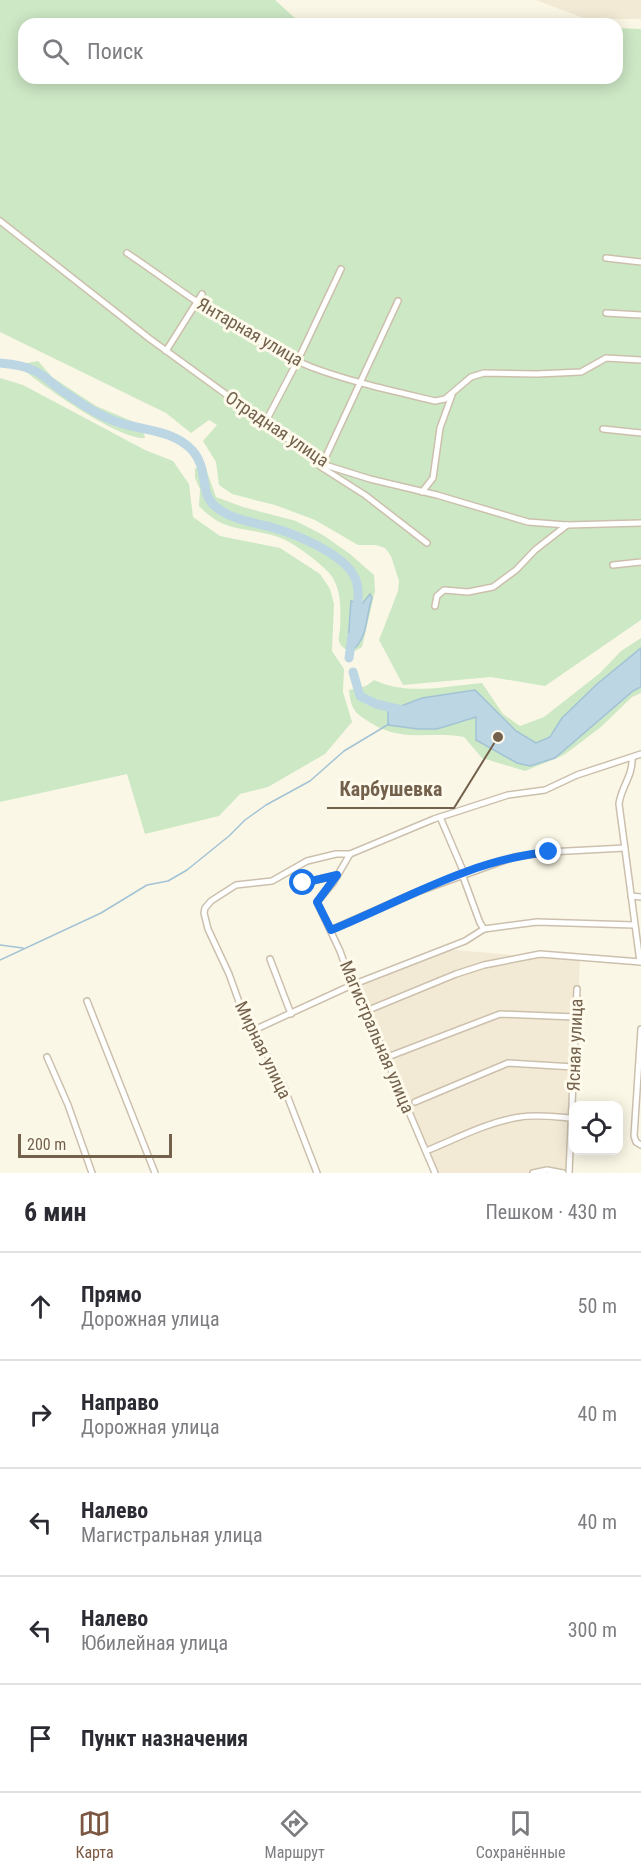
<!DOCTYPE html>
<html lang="ru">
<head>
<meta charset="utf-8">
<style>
  :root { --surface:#fff; --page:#f2f2f3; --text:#2b2b33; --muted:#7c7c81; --line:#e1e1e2; --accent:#7c5741 }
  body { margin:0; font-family:"Roboto Condensed",sans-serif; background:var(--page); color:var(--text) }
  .controls { position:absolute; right:18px; bottom:18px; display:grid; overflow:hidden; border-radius:12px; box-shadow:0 3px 15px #0003 }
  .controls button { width:54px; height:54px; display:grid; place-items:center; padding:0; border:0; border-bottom:2px solid var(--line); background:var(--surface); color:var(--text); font:30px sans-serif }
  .scale { position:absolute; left:18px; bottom:15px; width:154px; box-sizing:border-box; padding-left:6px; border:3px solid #73614c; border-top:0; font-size:16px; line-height:21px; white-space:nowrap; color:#73614c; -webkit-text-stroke:4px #fefaec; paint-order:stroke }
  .stop { position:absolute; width:18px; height:18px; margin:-14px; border:4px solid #1a73e8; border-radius:50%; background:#fff }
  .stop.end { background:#1a73e8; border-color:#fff; box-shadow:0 2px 6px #0008 }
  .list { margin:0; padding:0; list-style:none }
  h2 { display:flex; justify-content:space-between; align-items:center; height:78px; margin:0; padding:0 24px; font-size:26px }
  h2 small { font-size:20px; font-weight:400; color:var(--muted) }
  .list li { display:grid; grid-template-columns:39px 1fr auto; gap:18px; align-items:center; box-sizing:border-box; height:108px; padding:0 24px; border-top:2px solid var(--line) }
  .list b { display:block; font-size:22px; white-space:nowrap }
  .list p { margin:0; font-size:20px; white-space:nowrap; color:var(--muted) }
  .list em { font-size:20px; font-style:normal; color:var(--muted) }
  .icon { flex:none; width:33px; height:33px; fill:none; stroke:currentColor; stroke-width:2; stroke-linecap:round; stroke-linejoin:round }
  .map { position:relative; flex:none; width:641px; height:1173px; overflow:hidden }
  .search { position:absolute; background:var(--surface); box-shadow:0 3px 15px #0003; left:18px; right:18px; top:18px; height:66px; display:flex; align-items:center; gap:15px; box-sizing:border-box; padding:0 21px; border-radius:18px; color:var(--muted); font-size:22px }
  .sheet { height:618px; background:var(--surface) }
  nav { display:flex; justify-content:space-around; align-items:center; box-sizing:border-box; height:84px; border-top:2px solid var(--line); background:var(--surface); font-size:16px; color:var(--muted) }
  nav a { display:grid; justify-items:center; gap:3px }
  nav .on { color:var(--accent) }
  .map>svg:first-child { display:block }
  .residential { fill:#f2ead5 }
  .green { fill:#cde8c5 }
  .water { fill:#bcd6e4; stroke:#a2c3d5; stroke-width:1.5 }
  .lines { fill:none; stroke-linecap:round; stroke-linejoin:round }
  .stream { stroke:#a2c3d5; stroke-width:1.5 }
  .river { stroke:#bcd6e4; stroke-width:9 }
  .minor-casing { stroke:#ccc0ad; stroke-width:8 }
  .minor { stroke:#fff; stroke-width:5 }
  .route { stroke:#1a73e8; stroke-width:8 }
  .labels { text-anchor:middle; stroke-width:6; stroke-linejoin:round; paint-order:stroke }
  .street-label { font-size:18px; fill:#73614c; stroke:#fefaec }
  .leader { fill:none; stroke:#73614c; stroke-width:2 }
  .callout-dot { fill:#73614c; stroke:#fefaec; stroke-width:2 }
  .callout-label { font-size:20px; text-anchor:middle; font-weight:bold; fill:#73614c; stroke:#fefaec; stroke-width:6; stroke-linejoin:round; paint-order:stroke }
</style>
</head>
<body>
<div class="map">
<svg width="641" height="1173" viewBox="0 0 641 1173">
  <rect width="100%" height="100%" fill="#fbf7e6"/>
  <g class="residential">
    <path d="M536,0H641V19H586Z"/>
    <path d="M455,950L580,961L571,1173H432L351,986L430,951Z"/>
  </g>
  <g class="green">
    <path d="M0,0H275L296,19L477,24H24V78H617V28L641,29V620L545,686L491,677L403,685L379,640L398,591L399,581L391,556L385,548L376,545H358L315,520L275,505L232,494L219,485L216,462L203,441L217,425L209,420L191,433L166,413L0,332Z"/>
    <path d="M38,361L52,377L96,406L134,422L143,430L145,438C121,441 44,387 24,370L22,364Z"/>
    <path d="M0,378L23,385L145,450L173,461L189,484L193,517L220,536L280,548L320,574L330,589L334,604L332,651L344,669L343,692L352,722L325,754L268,787L240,794L219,816L145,834L127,774L0,802Z"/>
    <path d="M195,468L206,469L216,497L243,507L296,521L323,535L350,554L374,575L375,591L362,647L353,652C347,650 341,648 339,641C338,638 340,631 340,628C341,606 342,583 324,568C312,557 294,543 278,537C246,526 225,534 199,506L200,489L195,478Z"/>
    <path d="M641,638V693L632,697L601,727L564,755L525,771L482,758L464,737C431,731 403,743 371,723C355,713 351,710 349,690L366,686L374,680C408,696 446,686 482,683L503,714L520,726L544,717L600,673L621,651Z"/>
  </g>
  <g class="water">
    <path d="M370,594L372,598C366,614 368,640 352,650L348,643L351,601L362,604Z"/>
    <path d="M641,648V687L633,691L555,758L530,766L517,763L476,740V717L437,729H418L388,725V711L422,698L475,690L516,731L536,743L550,737L562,718L597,684Z"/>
  </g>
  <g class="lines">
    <g class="stream">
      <path d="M0,945L23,948"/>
      <path d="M0,960L101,913L147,885L168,881L187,870L229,836L245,820L266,805L310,781L344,751L389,724"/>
    </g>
    <g class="river">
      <path d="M0,363C12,364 25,366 35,371C45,376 53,384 61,390C77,401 94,413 112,420C138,431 171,428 192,450C210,470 198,493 216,507C232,520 252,522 271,527C295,534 345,554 355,578C360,587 358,604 357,614"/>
      <path d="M349,658L352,636"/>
      <path d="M353,672L360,696L376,704L402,710"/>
    </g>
    <g class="minor-casing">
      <g id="minor">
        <path d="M0,221L150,339L322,464L370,479L437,495L528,522L567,525L641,523"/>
        <path d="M127,253C186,293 244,340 311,367C351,382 393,391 435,401L445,399L471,377L484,373L537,374L581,372L606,358L641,360"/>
        <path d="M606,258L641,262"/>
        <path d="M398,301L321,467L365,495L427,543"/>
        <path d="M606,313L641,315"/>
        <path d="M166,351L202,294"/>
        <path d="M265,423L298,360L341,269"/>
        <path d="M603,429L641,433"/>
        <path d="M422,492L433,478L440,428L452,395"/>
        <path d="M613,565L641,562"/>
        <path d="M435,606L437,596L444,590L468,592L493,587L516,570L535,550L567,525"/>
        <path d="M632,758C633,776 621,787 619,804L640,962"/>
        <path d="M440,817L464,873"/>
        <path d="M462,874L480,923L484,929"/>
        <path d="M303,883L337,875"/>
        <path d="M631,896L641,897"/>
        <path d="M484,929L537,922L634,925"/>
        <path d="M331,930L417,892L514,857L549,852L625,848"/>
        <path d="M270,959L291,1014"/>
        <path d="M87,1001L155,1173"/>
        <path d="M366,1011L456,974L484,965L540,954L641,962"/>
        <path d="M641,1029L634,1136L636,1142L641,1145"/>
        <path d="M254,1030L352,985L465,941L484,929"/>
        <path d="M47,1057L68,1105L92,1173"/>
        <path d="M385,1058L500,1014L575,1017"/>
        <path d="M415,1102L508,1063L574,1067"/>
        <path d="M426,1151C456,1139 487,1122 520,1117C537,1114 554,1117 572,1118"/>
        <path d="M317,1173L283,1085L254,1030L243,1013L229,974L208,929L204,913L205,908L211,901L236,885L272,881L307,861L336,854H350"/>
        <path d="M435,1173L366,1011L352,985L340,951L317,902L333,883L350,854L434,819L508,795L545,790L577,775L641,754"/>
        <path d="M533,1173L547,1170L563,1173"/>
        <path d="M569,1173L577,989"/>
      </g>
    </g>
    <use href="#minor" class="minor"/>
  </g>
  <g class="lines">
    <path class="route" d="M303,883L337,875L317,902L331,930C402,901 472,859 549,852"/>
  </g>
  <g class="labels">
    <g class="street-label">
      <text transform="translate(250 332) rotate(30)" y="6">Янтарная улица</text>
      <text transform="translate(277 429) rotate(34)" y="6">Отрадная улица</text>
      <text transform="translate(377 1037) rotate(67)" y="6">Магистральная улица</text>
      <text transform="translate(575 1045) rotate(-88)" y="6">Ясная улица</text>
      <text transform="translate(263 1050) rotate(64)" y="6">Мирная улица</text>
    </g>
  </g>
  <path class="leader" d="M498 737L454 808H327"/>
  <circle class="callout-dot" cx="498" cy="737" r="6"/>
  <g class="callout-label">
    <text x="391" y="796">Карбушевка</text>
  </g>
</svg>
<div class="controls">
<button><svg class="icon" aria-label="locate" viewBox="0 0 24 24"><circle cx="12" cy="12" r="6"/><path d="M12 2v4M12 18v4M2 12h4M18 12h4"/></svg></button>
</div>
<div class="scale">200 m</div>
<div class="stop" style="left:303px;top:883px"></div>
<div class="stop end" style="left:549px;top:852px"></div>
<div class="search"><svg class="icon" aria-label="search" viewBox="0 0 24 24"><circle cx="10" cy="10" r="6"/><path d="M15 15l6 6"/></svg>Поиск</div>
</div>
<section class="sheet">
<h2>6 мин<small>Пешком · 430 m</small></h2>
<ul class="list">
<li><svg class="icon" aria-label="ahead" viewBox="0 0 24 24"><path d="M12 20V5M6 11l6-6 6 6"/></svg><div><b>Прямо</b><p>Дорожная улица</p></div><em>50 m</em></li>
<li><svg class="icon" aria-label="right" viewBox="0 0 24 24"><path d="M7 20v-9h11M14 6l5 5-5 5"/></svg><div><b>Направо</b><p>Дорожная улица</p></div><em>40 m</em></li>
<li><svg class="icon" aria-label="left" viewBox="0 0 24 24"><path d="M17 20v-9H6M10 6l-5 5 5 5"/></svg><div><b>Налево</b><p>Магистральная улица</p></div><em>40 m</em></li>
<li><svg class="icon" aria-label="left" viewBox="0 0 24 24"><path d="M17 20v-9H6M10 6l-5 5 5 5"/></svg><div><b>Налево</b><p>Юбилейная улица</p></div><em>300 m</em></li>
<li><svg class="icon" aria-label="arrive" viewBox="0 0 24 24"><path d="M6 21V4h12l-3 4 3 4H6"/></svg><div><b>Пункт назначения</b></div></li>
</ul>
</section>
<nav>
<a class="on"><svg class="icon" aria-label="map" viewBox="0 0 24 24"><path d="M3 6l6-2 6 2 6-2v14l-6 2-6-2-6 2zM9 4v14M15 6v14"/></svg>Карта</a>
<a><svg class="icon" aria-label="directions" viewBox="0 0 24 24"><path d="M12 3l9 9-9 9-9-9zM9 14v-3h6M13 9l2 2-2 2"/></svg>Маршрут</a>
<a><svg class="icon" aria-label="saved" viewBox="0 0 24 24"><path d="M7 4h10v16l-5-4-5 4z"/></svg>Сохранённые</a>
</nav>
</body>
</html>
